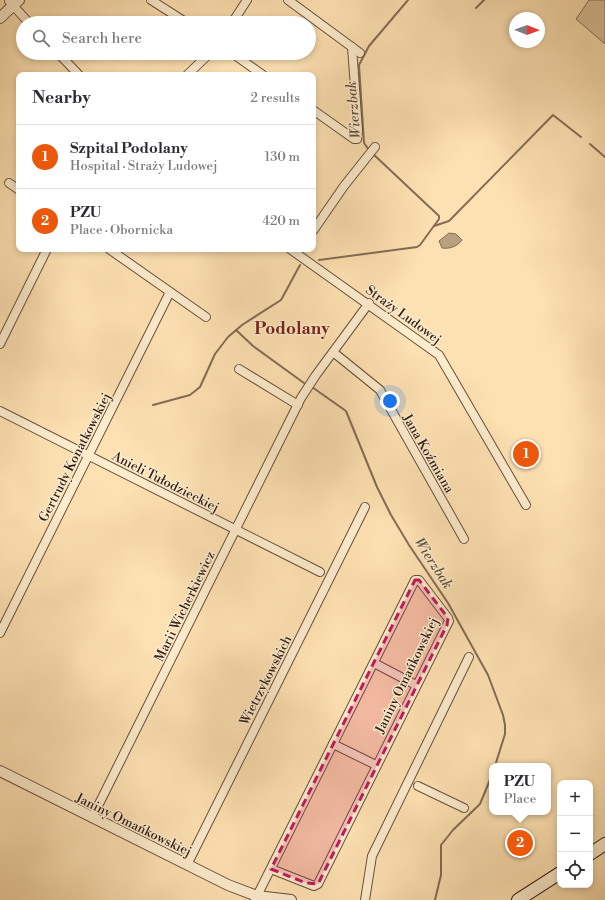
<!DOCTYPE html>
<html lang="en">
<head>
<meta charset="utf-8">
<style>
  :root { --surface:#fff; --page:#f2f2f3; --text:#2b2b33; --muted:#7c7c81; --line:#e1e1e2; --accent:#ea580c }
  body { margin:0; font-family:"Libre Bodoni",serif; background:var(--page); color:var(--text) }
  .controls { position:absolute; right:12px; bottom:12px; display:grid; overflow:hidden; border-radius:8px; box-shadow:0 2px 6px #0003 }
  .controls button { width:36px; height:36px; display:grid; place-items:center; padding:0; border:0; border-bottom:1px solid var(--line); background:var(--surface); color:var(--text); font:20px sans-serif }
  .compass { position:absolute; left:509px; top:12px; width:36px; height:36px; border-radius:50%; background:var(--surface); box-shadow:0 2px 6px #0003; rotate:91deg }
  .you { position:absolute; left:390px; top:401px; width:14px; height:14px; margin:-10px; border:3px solid #fff; border-radius:50%; background:#1a73e8; box-shadow:0 0 0 6px #1a73e833 }
  .badge { display:grid; place-items:center; width:26px; height:26px; border-radius:50%; background:var(--accent); color:#fff; font-size:13px; font-weight:700 }
  .pin { position:absolute; translate:-50% -50%; border:2px solid #fff; box-shadow:0 1px 4px #0006 }
  .popup { position:absolute; left:489px; top:763px; width:62px; height:52px; box-sizing:border-box; display:grid; place-content:center; border-radius:8px; background:var(--surface); filter:drop-shadow(0 1px 3px #0005); font-size:13px; white-space:nowrap; color:var(--muted) }
  .popup b { font-size:15px; color:var(--text) }
  .popup::after { content:''; position:absolute; left:50%; top:100%; margin-left:-8px; border:8px solid transparent; border-top-color:var(--surface) }
  .list { margin:0; padding:0; list-style:none }
  h2 { display:flex; justify-content:space-between; align-items:center; height:52px; margin:0; padding:0 16px; font-size:17px }
  h2 small { font-size:13px; font-weight:400; color:var(--muted) }
  .list li { display:grid; grid-template-columns:26px 1fr auto; gap:12px; align-items:center; box-sizing:border-box; height:64px; padding:0 16px; border-top:1px solid var(--line) }
  .list b { display:block; font-size:15px; white-space:nowrap }
  .list p { margin:0; font-size:13px; white-space:nowrap; color:var(--muted) }
  .list em { font-size:13px; font-style:normal; color:var(--muted) }
  .icon { flex:none; width:22px; height:22px; fill:none; stroke:currentColor; stroke-width:2; stroke-linecap:round; stroke-linejoin:round }
  .map { position:relative; flex:none; width:605px; height:900px; overflow:hidden }
  .search { position:absolute; background:var(--surface); box-shadow:0 2px 6px #0003; left:16px; top:16px; width:300px; height:44px; display:flex; align-items:center; gap:10px; box-sizing:border-box; padding:0 14px; border-radius:22px; color:var(--muted); font-size:15px }
  .panel { position:absolute; background:var(--surface); box-shadow:0 2px 6px #0003; left:16px; top:72px; width:300px; height:180px; border-radius:8px }
  .map>svg:first-child { display:block }
  .green { fill:#dbc098; stroke:#867058 }
  .water { fill:#b9a07e; stroke:#836d56 }
  .lines { fill:none; stroke-linecap:round; stroke-linejoin:round }
  .stream { stroke:#836d56; stroke-width:2 }
  .minor-casing { stroke:#65513f; stroke-width:10 }
  .tertiary-casing { stroke:#65513f; stroke-width:12 }
  .secondary-casing { stroke:#322119; stroke-width:14 }
  .minor { stroke:#feeccd; stroke-width:8 }
  .tertiary { stroke:#feeccd; stroke-width:10 }
  .secondary { stroke:#feeccd; stroke-width:12 }
  .marked { fill:#c2185b; fill-opacity:0.2; stroke:#c2185b; stroke-width:3; stroke-dasharray:8 5; stroke-linejoin:round }
  .labels { text-anchor:middle; stroke-width:3; stroke-linejoin:round; paint-order:stroke }
  .street-label { font-size:13px; fill:#322119; stroke:#feeccd }
  .water-label { font-size:14px; font-style:italic; fill:#614d3c; stroke:#feeccd }
  .district-label { font-size:17px; font-weight:bold; fill:#7a1f14; stroke:#feeccd }
</style>
</head>
<body>
<div class="map">
<svg width="605" height="900" viewBox="0 0 605 900">
  <rect width="100%" height="100%" fill="#fee1b2"/>
  <filter id="stains"><feTurbulence type="fractalNoise" baseFrequency=".005" numOctaves="4"/><feColorMatrix values="0 0 0 0 .2 0 0 0 0 .09 0 0 0 0 .02 0 0 0 .5 -.17"/></filter>
  <radialGradient id="worn" r=".72"><stop offset=".6" stop-color="#630" stop-opacity="0"/><stop offset="1" stop-color="#630" stop-opacity=".3"/></radialGradient>
  <path class="green" d="M589,0H605V44L576,19Z"/>
  <path class="water" d="M449,233L456,234L462,240C457,247 449,249 442,248L439,241Z"/>
  <g class="lines">
    <g class="stream">
      <path d="M476,8L484,0"/>
      <path d="M590,144L605,157"/>
      <path d="M369,150L364,143L359,65L369,46L408,0"/>
      <path d="M434,226L449,221L553,115L581,137"/>
      <path d="M319,260L417,247L420,245L439,219V216L372,153"/>
      <path d="M236,330L253,346L304,383"/>
      <path d="M312,387L346,411L377,487L391,515L409,545L448,603L488,675L503,715L505,725V734L495,766"/>
      <path d="M153,405L190,395L200,387L215,354L228,337L242,325L281,300L300,265"/>
      <path d="M435,900L441,875V845L453,830L480,804L492,775"/>
    </g>
    <g class="minor-casing">
      <g id="minor">
        <path d="M151,0L187,23"/>
        <path d="M288,0L360,53"/>
        <path d="M9,1L29,23"/>
        <path d="M232,23L247,0"/>
        <path d="M58,53L79,75"/>
        <path d="M232,53L263,75"/>
        <path d="M187,75L210,53"/>
        <path d="M313,110L354,139H357L358,130L352,47"/>
        <path d="M9,183L19,190"/>
        <path d="M313,231L344,186L375,147"/>
        <path d="M109,249L206,317"/>
        <path d="M290,249L439,355L526,505"/>
        <path d="M0,344L47,249"/>
        <path d="M333,352L380,390L464,539"/>
        <path d="M239,369L298,405"/>
        <path d="M0,411L320,572"/>
        <path d="M0,633L170,292"/>
        <path d="M374,663L416,685"/>
        <path d="M333,744L376,765"/>
        <path d="M418,786L464,808"/>
        <path d="M92,818L301,398L316,375L369,303"/>
        <path d="M187,865L365,507"/>
        <path d="M255,900L415,580H419L448,618L449,621L318,884L314,886L271,869"/>
        <path d="M365,900L372,856L469,657"/>
      </g>
    </g>
    <g class="tertiary-casing">
      <g id="tertiary">
        <path d="M0,18L19,0"/>
        <path d="M0,771L228,885L257,896L291,900"/>
      </g>
    </g>
    <g class="secondary-casing">
      <g id="secondary">
        <path d="M590,854L605,844"/>
        <path d="M518,900L560,873"/>
      </g>
    </g>
    <use href="#minor" class="minor"/>
    <use href="#tertiary" class="tertiary"/>
    <use href="#secondary" class="secondary"/>
  </g>
  <path class="marked" d="M415,580H419L448,618L447,625L318,884L306,883L271,869Z"/>
  <g class="labels">
    <g class="street-label">
      <text transform="translate(404 314) rotate(36)" y="5">Straży Ludowej</text>
      <text transform="translate(429 453) rotate(60)" y="5">Jana Koźmiana</text>
      <text transform="translate(74 457) rotate(-63)" y="5">Gertrudy Konatkowskiej</text>
      <text transform="translate(166 481) rotate(27)" y="5">Anieli Tułodzieckiej</text>
      <text transform="translate(184 606) rotate(-64)" y="5">Marii Wicherkiewicz</text>
      <text transform="translate(406 675) rotate(-64)" y="5">Janiny Omańkowskiej</text>
      <text transform="translate(265 680) rotate(-63)" y="5">Wietrzykowskich</text>
      <text transform="translate(134 824) rotate(26)" y="5">Janiny Omańkowskiej</text>
    </g>
    <g class="water-label">
      <text transform="translate(353 110) rotate(-95)" y="5">Wierzbak</text>
      <text transform="translate(434 563) rotate(57)" y="5">Wierzbak</text>
    </g>
    <g class="district-label">
      <text x="292" y="334">Podolany</text>
    </g>
  </g>
  <rect width="100%" height="100%" filter="url(#stains)"/>
  <rect width="100%" height="100%" fill="url(#worn)"/>
</svg>
<div class="controls">
<button>+</button>
<button>−</button>
<button><svg class="icon" aria-label="locate" viewBox="0 0 24 24"><circle cx="12" cy="12" r="6"/><path d="M12 2v4M12 18v4M2 12h4M18 12h4"/></svg></button>
</div>
<svg class="compass" viewBox="-18 -18 36 36"><path d="M0-13l5 13h-10z" fill="#e53935"/><path d="M0 13l5-13h-10z" fill="#7c7c81"/></svg>
<div class="you"></div>
<div class="pin badge" style="left:526px;top:454px">1</div>
<div class="pin badge" style="left:520px;top:843px">2</div>
<div class="popup"><b>PZU</b>Place</div>
<div class="search"><svg class="icon" aria-label="search" viewBox="0 0 24 24"><circle cx="10" cy="10" r="6"/><path d="M15 15l6 6"/></svg>Search here</div>
<section class="panel">
<h2>Nearby<small>2 results</small></h2>
<ul class="list">
<li><span class="badge">1</span><div><b>Szpital Podolany</b><p>Hospital · Straży Ludowej</p></div><em>130 m</em></li>
<li><span class="badge">2</span><div><b>PZU</b><p>Place · Obornicka</p></div><em>420 m</em></li>
</ul>
</section>
</div>
</body>
</html>
